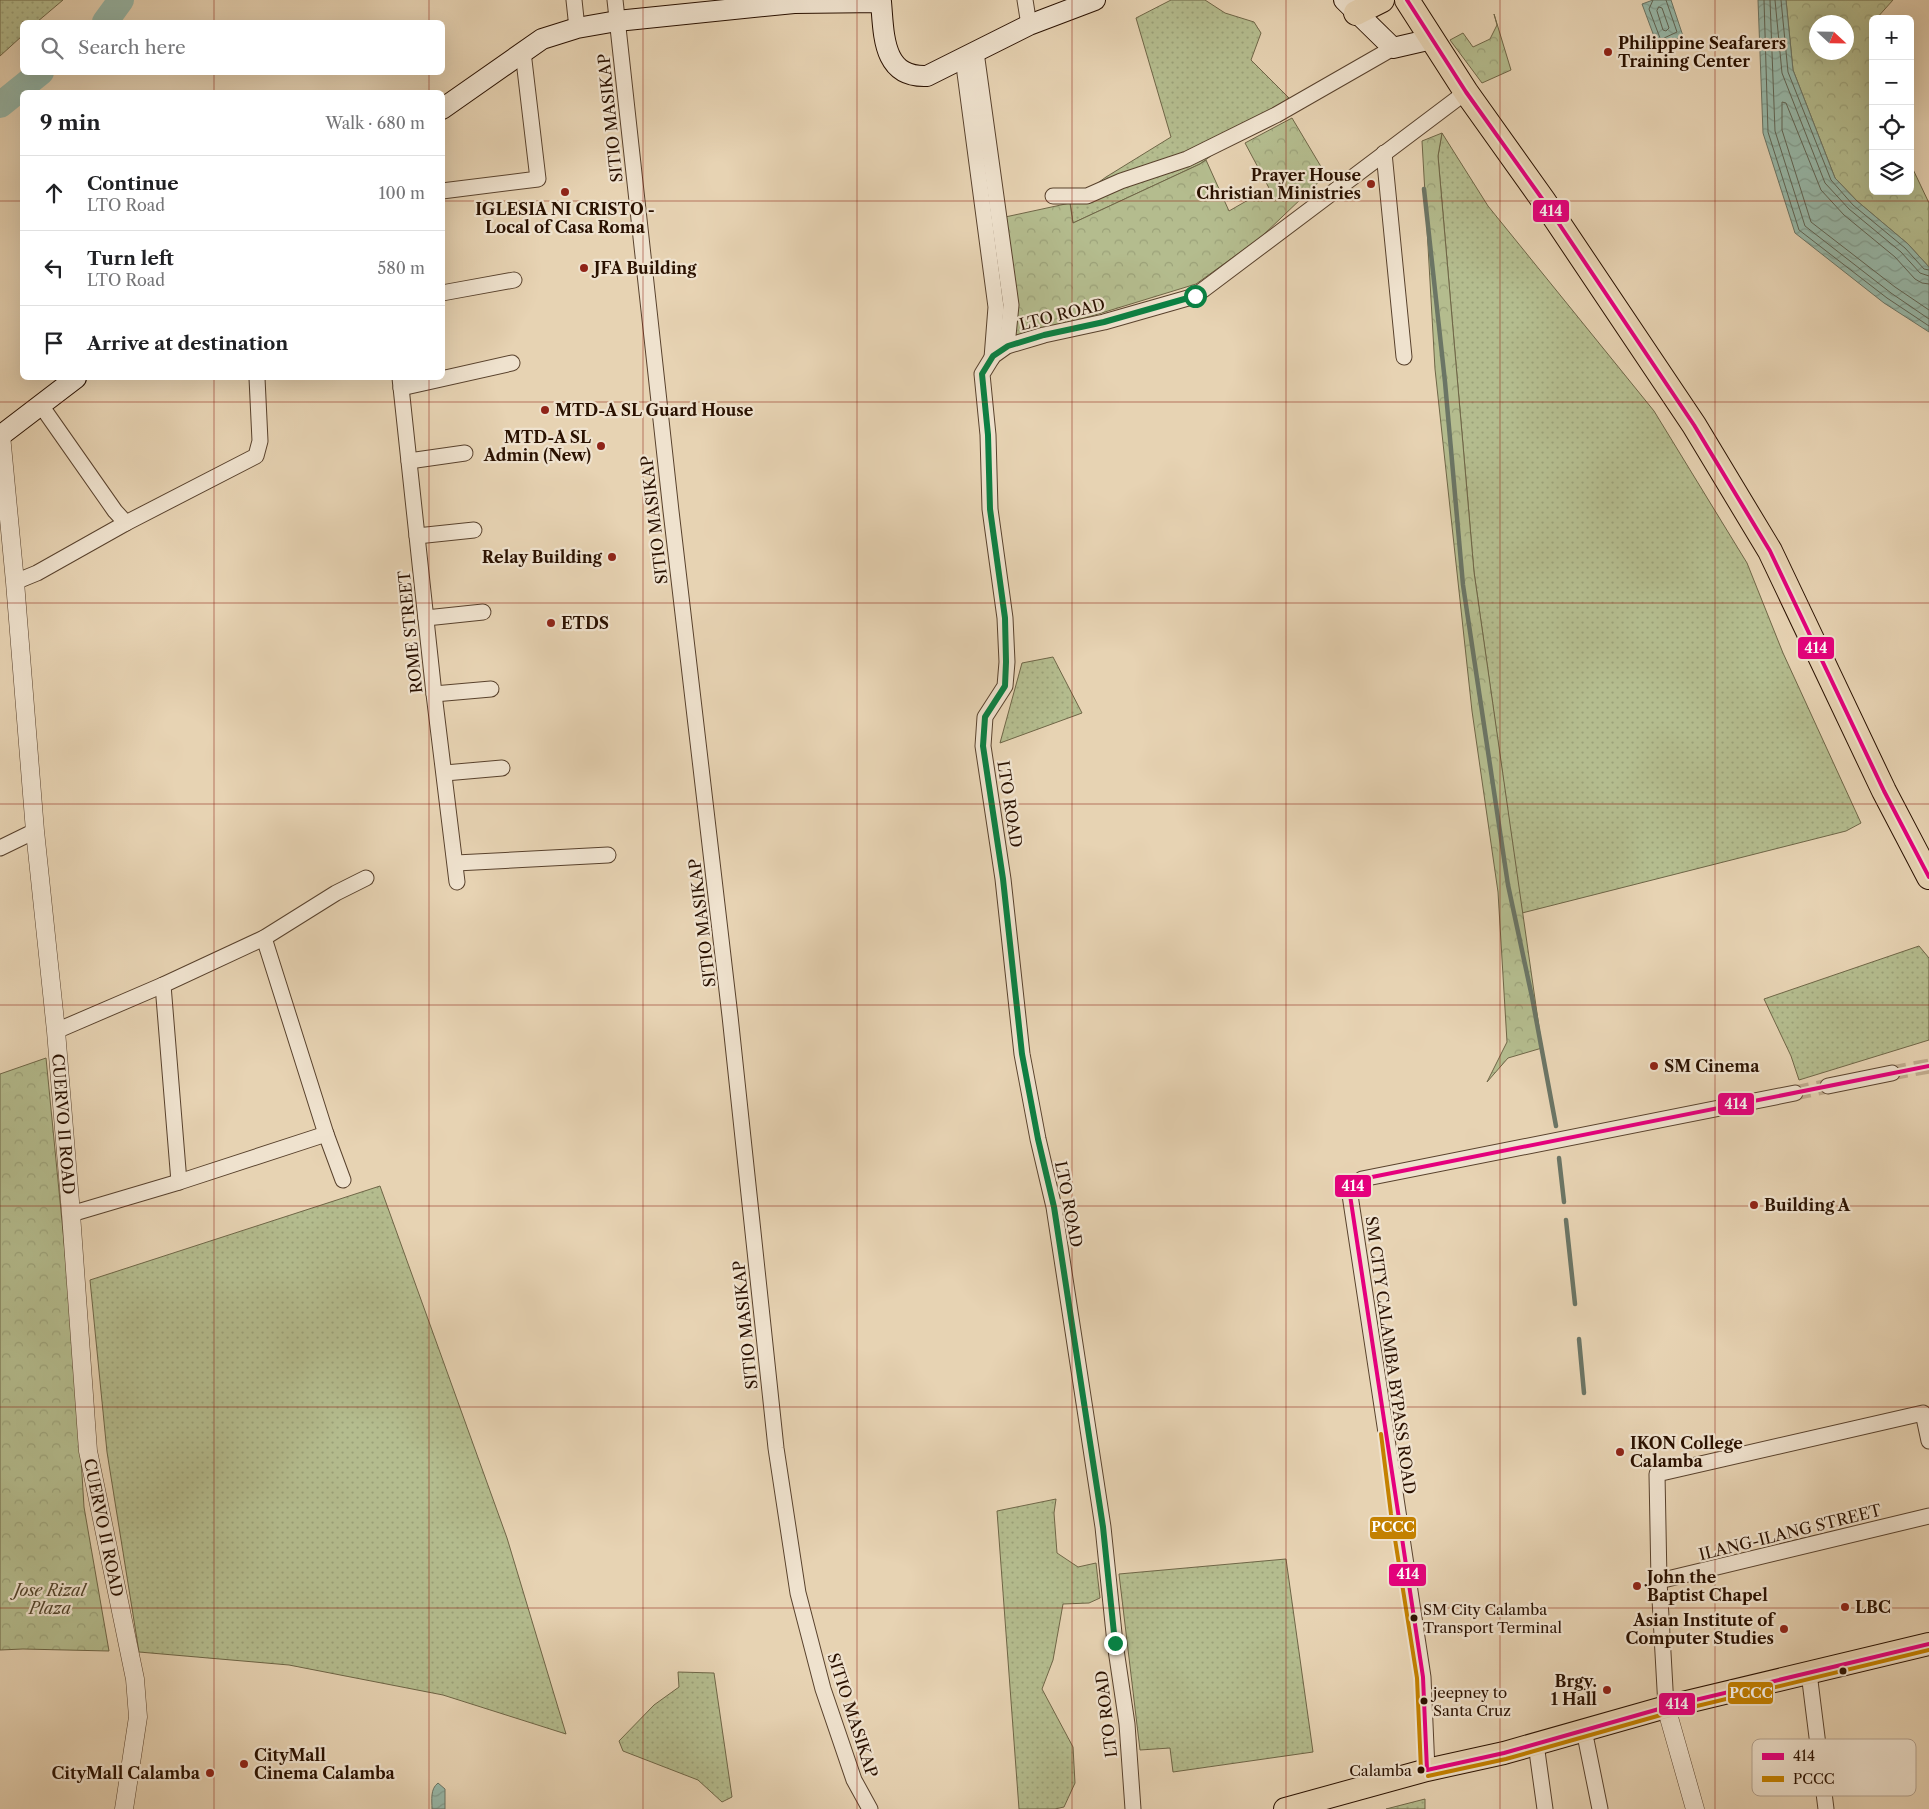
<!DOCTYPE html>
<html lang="en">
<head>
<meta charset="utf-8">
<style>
  :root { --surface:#fff; --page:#f2f2f2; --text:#202124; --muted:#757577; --line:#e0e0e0 }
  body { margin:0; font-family:"Libre Caslon Text",serif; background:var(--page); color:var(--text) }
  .controls { position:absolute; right:15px; top:15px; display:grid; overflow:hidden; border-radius:8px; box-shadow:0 5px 20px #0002 }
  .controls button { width:45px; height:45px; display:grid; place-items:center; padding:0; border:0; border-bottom:1px solid var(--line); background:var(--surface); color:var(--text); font:25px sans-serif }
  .compass { position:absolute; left:1809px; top:15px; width:45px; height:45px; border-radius:50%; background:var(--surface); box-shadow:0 5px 20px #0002; rotate:112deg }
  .stop { position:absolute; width:15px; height:15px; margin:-11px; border:4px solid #0b8043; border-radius:50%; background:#fff }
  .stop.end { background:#0b8043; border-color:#fff; box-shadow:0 1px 5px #0008 }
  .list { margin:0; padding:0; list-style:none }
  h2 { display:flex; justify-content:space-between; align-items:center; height:65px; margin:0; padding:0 20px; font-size:21px }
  h2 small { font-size:16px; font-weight:400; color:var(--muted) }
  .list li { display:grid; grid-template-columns:32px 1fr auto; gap:15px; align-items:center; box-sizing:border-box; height:75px; padding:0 20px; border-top:1px solid var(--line) }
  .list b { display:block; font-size:19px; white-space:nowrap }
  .list p { margin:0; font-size:16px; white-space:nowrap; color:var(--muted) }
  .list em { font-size:16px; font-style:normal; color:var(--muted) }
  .icon { flex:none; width:28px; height:28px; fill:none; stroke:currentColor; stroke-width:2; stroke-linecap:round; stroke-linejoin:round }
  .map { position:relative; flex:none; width:1929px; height:1809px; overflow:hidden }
  .search { position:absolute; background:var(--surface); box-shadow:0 5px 20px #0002; left:20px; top:20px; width:425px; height:55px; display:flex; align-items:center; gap:12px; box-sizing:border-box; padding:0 18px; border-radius:8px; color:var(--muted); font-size:19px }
  .panel { position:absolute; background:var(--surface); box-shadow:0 5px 20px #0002; left:20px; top:90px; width:425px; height:290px; border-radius:8px }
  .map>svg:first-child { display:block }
  .grass { fill:url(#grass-dots); stroke:#6f6647 }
  .forest { fill:url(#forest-crowns); stroke:#6f6647; fill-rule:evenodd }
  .water { fill:url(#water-waves); stroke:#6b7565 }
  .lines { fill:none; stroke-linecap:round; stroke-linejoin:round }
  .shore { stroke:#606454; stroke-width:1 }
  .stream { stroke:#6b7565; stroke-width:4.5 }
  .river { stroke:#97b8a9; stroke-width:26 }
  .minor-tunnel { stroke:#c1ac8f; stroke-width:15; stroke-dasharray:15 8; stroke-linecap:butt }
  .minor-casing { stroke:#59422d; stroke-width:17 }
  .tertiary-casing { stroke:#59422d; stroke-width:19 }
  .secondary-casing { stroke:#2a1100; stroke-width:22 }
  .primary-casing { stroke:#2a1100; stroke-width:24 }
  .trunk-casing { stroke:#2a1100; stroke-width:26 }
  .minor { stroke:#efe2ce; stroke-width:15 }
  .tertiary { stroke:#efe2ce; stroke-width:18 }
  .secondary { stroke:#efe2ce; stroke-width:20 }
  .primary { stroke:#e7d3b3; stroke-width:22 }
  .trunk { stroke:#e7d3b3; stroke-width:24 }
  .bus-1-casing { stroke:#efe2ce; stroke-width:8 }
  .bus-2-casing { stroke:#efe2ce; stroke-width:8 }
  .bus-1 { stroke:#e5007d; stroke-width:4 }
  .bus-2 { stroke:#c48100; stroke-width:4 }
  .route { stroke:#0b8043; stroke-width:6 }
  .grid { fill:none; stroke:#8f2418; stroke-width:1; stroke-opacity:0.55 }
  .poi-dot { fill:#8f2418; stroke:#efe2ce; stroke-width:2 }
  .bus-dot { fill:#2a1100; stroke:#efe2ce; stroke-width:2 }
  .labels { text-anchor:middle; stroke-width:4.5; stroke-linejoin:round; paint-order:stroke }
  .bus-label { font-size:15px; fill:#2a1100; stroke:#efe2ce; text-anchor:start }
  .poi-label { font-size:16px; font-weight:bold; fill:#2a1100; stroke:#efe2ce; text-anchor:start }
  .street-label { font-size:16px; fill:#2a1100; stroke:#efe2ce }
  .park-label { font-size:16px; font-style:italic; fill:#53442b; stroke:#efe2ce }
  .key { fill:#efe2ce; stroke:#b4a390; stroke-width:1 }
  .key-label { font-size:14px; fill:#2a1100 }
  .line-badge { stroke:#efe2ce; stroke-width:2 }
  .badge-label { font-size:14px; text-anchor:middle; font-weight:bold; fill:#fff }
</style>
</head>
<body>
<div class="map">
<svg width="1929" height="1809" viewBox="0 0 1929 1809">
  <defs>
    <pattern id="grass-dots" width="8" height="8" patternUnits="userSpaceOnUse" patternTransform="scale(1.25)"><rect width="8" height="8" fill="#b4bc8e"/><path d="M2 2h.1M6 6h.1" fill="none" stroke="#9ba179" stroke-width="1.8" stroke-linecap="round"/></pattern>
    <pattern id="forest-crowns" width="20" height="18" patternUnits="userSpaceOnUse" patternTransform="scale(1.25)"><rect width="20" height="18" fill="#b4bc8e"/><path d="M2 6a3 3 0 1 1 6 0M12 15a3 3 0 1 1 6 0" fill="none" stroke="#9ba179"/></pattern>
    <pattern id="water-waves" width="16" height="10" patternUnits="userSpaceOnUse" patternTransform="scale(1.25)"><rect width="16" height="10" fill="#97b8a9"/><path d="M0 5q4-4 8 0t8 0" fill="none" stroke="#829d90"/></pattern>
  </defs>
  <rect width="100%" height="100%" fill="#e7d3b3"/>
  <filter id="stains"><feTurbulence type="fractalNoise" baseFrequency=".004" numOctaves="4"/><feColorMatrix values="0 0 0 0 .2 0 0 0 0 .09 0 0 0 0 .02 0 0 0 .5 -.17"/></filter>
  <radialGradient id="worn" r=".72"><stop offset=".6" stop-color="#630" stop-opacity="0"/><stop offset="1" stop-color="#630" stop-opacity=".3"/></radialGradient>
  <g class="grass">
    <path d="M0,0H63L37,22H22V36L0,56Z"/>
    <path d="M1171,0H1205L1225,13L1254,22L1261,33L1251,60L1289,98L1200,164L1073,223L1070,203L1106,177L1171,137L1136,18Z"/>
    <path d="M1442,133L1488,206L1654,411L1747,563L1783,653L1861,823L1846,831L1522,913L1474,572L1438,156Z"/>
    <path d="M1053,657L1082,713L1000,743L1022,663Z"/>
    <path d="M1919,946L1929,958V1040L1799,1080L1791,1056L1764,999Z"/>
    <path d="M380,1186L507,1538L566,1734L443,1695L289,1665L139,1652L107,1452L90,1280Z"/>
    <path d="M1056,1499L1054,1513L1057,1553L1078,1567L1096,1563L1100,1598L1089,1603L1063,1604L1053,1660L1042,1689L1073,1747L1075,1783L1064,1807L1055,1809H1019L997,1511Z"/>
    <path d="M1286,1559L1313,1752L1173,1772L1170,1748L1140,1750L1119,1574Z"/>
    <path d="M678,1672L714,1673L732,1797L722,1802L698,1780L623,1751L619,1741L654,1705L679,1687Z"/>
    <path d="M1425,1799V1809H1386Z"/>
  </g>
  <g class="forest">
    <path d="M1786,0H1893L1876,19H1873V191H1910V163L1929,203V267L1908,244L1857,201L1835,178L1793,70ZM1816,22H1846V52H1816Z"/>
    <path d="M1494,14L1511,70L1482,83L1450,40L1463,33L1473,47L1490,39L1497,25Z"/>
    <path d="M1292,118L1326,175L1260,238L1196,284L994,346L996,219L1070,203L1073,223L1200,164L1206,160L1229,211L1269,188L1245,143Z"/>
    <path d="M1442,133L1438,156L1474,572L1542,1048L1508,1058L1487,1082L1507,1042L1498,892L1472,711L1435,369L1422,141Z"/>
    <path d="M46,1058L74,1344L84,1507L109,1651L23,1649L0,1650V1074Z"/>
  </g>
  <g class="water">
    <path d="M1653,0H1671L1683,36L1658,47L1642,4Z"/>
    <path d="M1758,0H1786L1793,70L1835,178L1857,201L1908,244L1929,267V332L1884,303L1795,233L1763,133Z"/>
    <path d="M438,1783L445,1789V1809H432C432,1800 430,1789 438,1783Z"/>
  </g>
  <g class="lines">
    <g class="shore">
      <path d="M1653,0L1649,9L1660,38L1662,39L1677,32L1666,0"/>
      <path d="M1764,0L1768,132L1799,230L1887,298L1929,326"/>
      <path d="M1770,0L1775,131L1805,226L1891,293L1929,319"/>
      <path d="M1775,0L1782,73L1825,183L1849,209L1901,252L1920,273L1929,276"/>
      <path d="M1781,0L1788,72L1831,180L1853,205L1905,248L1924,269L1929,270"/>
      <path d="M1659,7L1662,8L1669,28L1666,31L1663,30L1657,11Z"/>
      <path d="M1929,284L1922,283L1915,279L1895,257L1844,215L1821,190L1786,103L1782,102V130L1811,222L1895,287L1929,310"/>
    </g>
    <g class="stream">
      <path d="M1424,189L1445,382L1463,585L1508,885L1532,997L1556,1126"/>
      <path d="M1559,1158L1564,1202"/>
      <path d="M1566,1220L1575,1304"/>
      <path d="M1579,1339L1584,1393"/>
    </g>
    <g class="river">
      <path d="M105,22L121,0"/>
      <path d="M0,105L41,72"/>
    </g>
    <g class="minor-tunnel">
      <path d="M1892,1073L1929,1066"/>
      <path d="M1795,1093L1828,1086"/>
    </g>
    <g class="minor-casing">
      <g id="minor">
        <path d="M574,0L577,28"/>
        <path d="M615,0L671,511L730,1016L776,1448L798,1593L823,1689L854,1780L870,1809"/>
        <path d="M1025,0L1029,25"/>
        <path d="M976,52L1011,305L1007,346"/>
        <path d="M963,58L996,307L992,358"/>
        <path d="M1384,153L1404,357"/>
        <path d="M442,191L538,179L523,52"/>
        <path d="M1053,196H1087L1121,181L1187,159L1276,115L1393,48"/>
        <path d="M442,293L514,280"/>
        <path d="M400,378L434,694L457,882"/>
        <path d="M401,388L512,363"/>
        <path d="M40,404L115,511L126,523L256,456L260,441L257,378"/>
        <path d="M409,461L465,453"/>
        <path d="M417,536L474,530"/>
        <path d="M15,582L37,573L126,523"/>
        <path d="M426,618L483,612"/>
        <path d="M434,694L491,689"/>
        <path d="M445,773L502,768"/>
        <path d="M0,848L35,831"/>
        <path d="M456,863L608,855"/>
        <path d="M264,938L326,1134L343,1180"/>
        <path d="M163,985L179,1182"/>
        <path d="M56,1031L163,985L264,938L336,893L366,878"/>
        <path d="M1828,1086L1892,1073"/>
        <path d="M71,1214L179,1182L326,1134"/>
        <path d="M1659,1581L1929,1516"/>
        <path d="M1809,1673L1826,1809"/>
        <path d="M1666,1707L1659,1581L1657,1474L1923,1413L1929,1441"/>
        <path d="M1584,1730L1600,1809"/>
        <path d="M1536,1744L1545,1809"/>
        <path d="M1427,1770L1423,1677L1350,1195L1354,1185L1362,1179L1795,1093"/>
        <path d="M1133,1809L1127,1724L1115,1643L1103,1527L1054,1207L1038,1139L1022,1054L1003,879L983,746L985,717L1005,686L1007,662L1005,618L990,509L988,435L982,374L993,356L1007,346L1044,335L1104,322L1195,296L1466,92"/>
      </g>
    </g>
    <g class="tertiary-casing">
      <g id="tertiary">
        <path id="s1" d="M1,435L15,582L35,831L56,1031L71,1214L88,1451L135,1679L138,1717L124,1809"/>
        <path d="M1666,1707L1695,1809"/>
      </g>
    </g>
    <g class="secondary-casing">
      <g id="secondary">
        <path d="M1344,0L1393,48L1432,39"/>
        <path d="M442,109L542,39L577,28L617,21L794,3L881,2C884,34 882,78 927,76L1029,25L1095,0"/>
        <path d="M0,436L76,378"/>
      </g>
    </g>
    <g class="primary-casing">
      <path id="primary" d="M1285,1809L1427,1770L1504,1753L1666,1707L1929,1644"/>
    </g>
    <g class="trunk-casing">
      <g id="trunk">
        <path d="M1407,0L1466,92L1543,200L1694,425L1770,551L1884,791L1929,877"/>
        <path d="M1356,13L1382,0"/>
      </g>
    </g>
    <use href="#minor" class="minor"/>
    <use href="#tertiary" class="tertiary"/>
    <use href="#secondary" class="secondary"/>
    <use href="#primary" class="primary"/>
    <use href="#trunk" class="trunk"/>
    <g class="bus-1-casing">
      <g id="bus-1">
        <path d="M1407,0L1466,92L1543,200L1694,425L1770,551L1884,791L1929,877"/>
        <path d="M1427,1770L1423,1677L1350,1195L1354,1185L1362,1179L1929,1066"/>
        <path d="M1427,1770L1504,1753L1666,1707L1929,1644"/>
      </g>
    </g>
    <g class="bus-2-casing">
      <g id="bus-2">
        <path d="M1381,1434L1391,1514L1417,1678L1421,1770"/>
        <path d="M1428,1776L1506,1759L1668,1713L1929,1650"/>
      </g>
    </g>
    <use href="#bus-1" class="bus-1"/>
    <use href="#bus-2" class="bus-2"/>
  </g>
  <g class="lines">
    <path class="route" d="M1115,1643L1103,1527L1054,1207L1038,1139L1022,1054L1003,879L983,746L985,717L1005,686L1006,662L1005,618L990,509L988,435L982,374L993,356L1008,346L1044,335L1104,322L1195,296"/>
  </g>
  <path class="grid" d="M214,0V22M429,0V22M643,0V1809M857,0V1809M1072,0V1809M1286,0V1809M1500,0V1809M1715,0V1809M214,72V92M429,72V92M0,201H22M442,201H1929M214,378V1809M429,378V1809M0,402H1929M0,603H1929M0,804H1929M0,1005H1929M0,1206H1929M0,1407H1929M0,1608H1929"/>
  <g class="poi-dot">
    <circle cx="1608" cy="52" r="5"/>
    <circle cx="1371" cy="184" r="5"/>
    <circle cx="565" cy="192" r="5"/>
    <circle cx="584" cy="268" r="5"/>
    <circle cx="545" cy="410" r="5"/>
    <circle cx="601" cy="446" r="5"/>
    <circle cx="612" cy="557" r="5"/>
    <circle cx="551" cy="623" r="5"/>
    <circle cx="1654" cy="1066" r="5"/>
    <circle cx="1754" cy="1205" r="5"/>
    <circle cx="1620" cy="1452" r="5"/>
    <circle cx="1637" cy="1586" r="5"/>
    <circle cx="1845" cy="1607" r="5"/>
    <circle cx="1784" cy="1629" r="5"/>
    <circle cx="1607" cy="1690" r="5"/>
    <circle cx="244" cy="1764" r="5"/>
    <circle cx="210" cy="1773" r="5"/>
  </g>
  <g class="bus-dot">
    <circle cx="1414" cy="1618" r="4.5"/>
    <circle cx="1843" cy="1671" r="4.5"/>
    <circle cx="1424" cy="1701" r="4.5"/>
    <circle cx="1421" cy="1770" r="4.5"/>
  </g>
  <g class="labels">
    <g class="bus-label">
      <text x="1423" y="1615">SM City Calamba<tspan x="1423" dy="18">Transport Terminal</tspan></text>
      <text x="1433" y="1698">jeepney to<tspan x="1433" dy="18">Santa Cruz</tspan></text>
      <text x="1412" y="1776" text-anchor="end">Calamba</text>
    </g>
    <g class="poi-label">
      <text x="1618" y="49">Philippine Seafarers<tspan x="1618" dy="18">Training Center</tspan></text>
      <text x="1361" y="181" text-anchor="end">Prayer House<tspan x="1361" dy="18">Christian Ministries</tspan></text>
      <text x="565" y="215" text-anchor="middle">IGLESIA NI CRISTO -<tspan x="565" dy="18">Local of Casa Roma</tspan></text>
      <text x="594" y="274">JFA Building</text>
      <text x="555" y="416">MTD-A SL Guard House</text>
      <text x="591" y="443" text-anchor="end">MTD-A SL<tspan x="591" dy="18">Admin (New)</tspan></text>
      <text x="602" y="563" text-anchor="end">Relay Building</text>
      <text x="561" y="629">ETDS</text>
      <text x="1664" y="1072">SM Cinema</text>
      <text x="1764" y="1211">Building A</text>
      <text x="1630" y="1449">IKON College<tspan x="1630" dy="18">Calamba</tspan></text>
      <text x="1647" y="1583">John the<tspan x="1647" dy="18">Baptist Chapel</tspan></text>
      <text x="1855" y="1613">LBC</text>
      <text x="1774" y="1626" text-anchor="end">Asian Institute of<tspan x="1774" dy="18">Computer Studies</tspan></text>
      <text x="1597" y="1687" text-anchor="end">Brgy.<tspan x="1597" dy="18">1 Hall</tspan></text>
      <text x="254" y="1761">CityMall<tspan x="254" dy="18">Cinema Calamba</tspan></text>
      <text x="200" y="1779" text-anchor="end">CityMall Calamba</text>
    </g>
    <g class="street-label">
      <text transform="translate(610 118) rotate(-96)" y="6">SITIO MASIKAP</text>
      <text transform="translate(1062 314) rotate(-14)" y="6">LTO ROAD</text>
      <text transform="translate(654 520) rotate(-97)" y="6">SITIO MASIKAP</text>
      <text transform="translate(410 632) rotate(-96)" y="6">ROME STREET</text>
      <text transform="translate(1010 804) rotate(81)" y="6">LTO ROAD</text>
      <text transform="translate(702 923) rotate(-97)" y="6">SITIO MASIKAP</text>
      <text dy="6" stroke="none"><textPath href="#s1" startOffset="692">CUERVO II ROAD</textPath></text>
      <text transform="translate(1069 1204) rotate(79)" y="6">LTO ROAD</text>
      <text transform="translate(745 1325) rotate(-96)" y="6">SITIO MASIKAP</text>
      <text transform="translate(1391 1355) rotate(82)" y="6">SM CITY CALAMBA BYPASS ROAD</text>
      <text dy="6" stroke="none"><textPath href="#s1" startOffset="1098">CUERVO II ROAD</textPath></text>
      <text transform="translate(1790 1532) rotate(-14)" y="6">ILANG-ILANG STREET</text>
      <text transform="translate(1106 1714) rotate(-97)" y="6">LTO ROAD</text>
      <text transform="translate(853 1715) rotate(72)" y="6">SITIO MASIKAP</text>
    </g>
    <g class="park-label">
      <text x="50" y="1596">Jose Rizal<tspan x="50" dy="18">Plaza</tspan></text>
    </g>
  </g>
  <rect x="1752" y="1739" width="164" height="57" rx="8" class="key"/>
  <rect x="1762" y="1753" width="22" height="7" fill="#e5007d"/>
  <rect x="1762" y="1776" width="22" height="6" fill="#c48100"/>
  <g class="key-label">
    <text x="1793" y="1761">414</text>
    <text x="1793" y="1784">PCCC</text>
  </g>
  <g class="line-badge">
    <rect x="1532" y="199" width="38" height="24" rx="5" fill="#e5007d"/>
    <rect x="1797" y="636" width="38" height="24" rx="5" fill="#e5007d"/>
    <rect x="1717" y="1092" width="38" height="24" rx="5" fill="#e5007d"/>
    <rect x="1334" y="1174" width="38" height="24" rx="5" fill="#e5007d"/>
    <rect x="1369" y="1516" width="48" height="24" rx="5" fill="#c48100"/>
    <rect x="1388" y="1563" width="39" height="24" rx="5" fill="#e5007d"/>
    <rect x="1727" y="1681" width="47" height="24" rx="5" fill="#c48100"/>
    <rect x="1658" y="1692" width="38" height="24" rx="5" fill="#e5007d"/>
  </g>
  <g class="badge-label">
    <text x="1551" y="216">414</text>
    <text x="1816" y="653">414</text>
    <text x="1736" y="1109">414</text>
    <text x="1353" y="1191">414</text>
    <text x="1393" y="1532">PCCC</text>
    <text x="1408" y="1579">414</text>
    <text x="1751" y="1698">PCCC</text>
    <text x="1677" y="1709">414</text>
  </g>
  <rect width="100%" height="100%" filter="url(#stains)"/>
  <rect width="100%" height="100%" fill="url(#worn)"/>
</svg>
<div class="controls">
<button>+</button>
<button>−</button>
<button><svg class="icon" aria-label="locate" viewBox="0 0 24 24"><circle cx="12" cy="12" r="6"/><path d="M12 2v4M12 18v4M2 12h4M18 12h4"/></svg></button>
<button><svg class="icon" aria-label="layers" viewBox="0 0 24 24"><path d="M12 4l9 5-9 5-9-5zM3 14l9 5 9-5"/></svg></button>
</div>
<svg class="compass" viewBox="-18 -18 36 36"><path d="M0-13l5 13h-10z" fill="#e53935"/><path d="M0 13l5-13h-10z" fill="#757577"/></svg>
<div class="stop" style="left:1195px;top:296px"></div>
<div class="stop end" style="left:1115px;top:1643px"></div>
<div class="search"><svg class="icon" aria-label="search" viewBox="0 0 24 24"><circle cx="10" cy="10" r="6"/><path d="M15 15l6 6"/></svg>Search here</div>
<section class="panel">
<h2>9 min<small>Walk · 680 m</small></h2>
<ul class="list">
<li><svg class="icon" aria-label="ahead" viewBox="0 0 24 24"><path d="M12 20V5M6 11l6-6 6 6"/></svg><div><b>Continue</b><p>LTO Road</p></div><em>100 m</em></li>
<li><svg class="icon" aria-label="left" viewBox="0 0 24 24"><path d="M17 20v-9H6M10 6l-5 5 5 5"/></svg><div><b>Turn left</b><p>LTO Road</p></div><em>580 m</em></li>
<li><svg class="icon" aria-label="arrive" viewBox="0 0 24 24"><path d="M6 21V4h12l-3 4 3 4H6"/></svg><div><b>Arrive at destination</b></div></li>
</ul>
</section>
</div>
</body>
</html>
